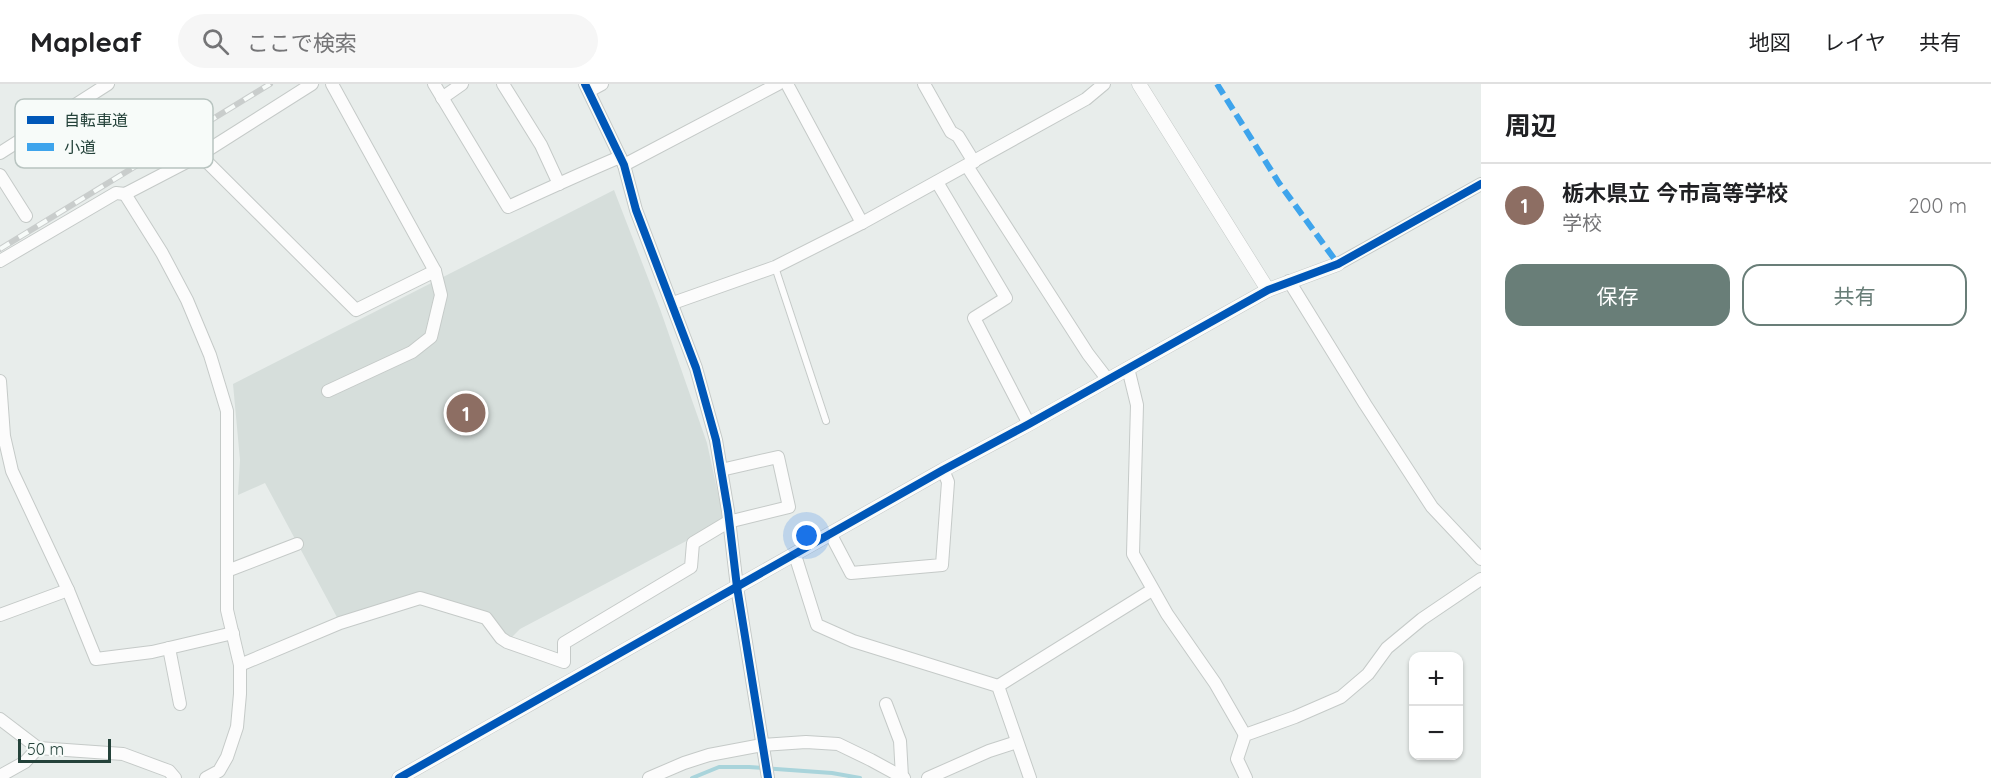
<!DOCTYPE html>
<html lang="ja">
<head>
<meta charset="utf-8">
<style>
  :root { --surface:#fff; --page:#f6f6f6; --text:#202124; --muted:#757577; --line:#e0e0e0; --accent:#697e78 }
  body { margin:0; font-family:Quicksand,"Noto Sans JP",sans-serif; background:var(--page); color:var(--text) }
  .controls { position:absolute; right:18px; bottom:18px; display:grid; overflow:hidden; border-radius:12px; box-shadow:0 2px 4px #0004 }
  .controls button { width:54px; height:54px; display:grid; place-items:center; padding:0; border:0; border-bottom:2px solid var(--line); background:var(--surface); color:var(--text); font:30px sans-serif }
  .scale { position:absolute; left:18px; bottom:15px; width:93px; box-sizing:border-box; padding-left:6px; border:3px solid #24423a; border-top:0; font-size:16px; line-height:21px; white-space:nowrap; color:#24423a; -webkit-text-stroke:4px #f7fbf9; paint-order:stroke }
  .you { position:absolute; left:807px; top:452px; width:21px; height:21px; margin:-15px; border:4px solid #fff; border-radius:50%; background:#1a73e8; box-shadow:0 0 0 9px #1a73e833 }
  .badge { display:grid; place-items:center; width:39px; height:39px; border-radius:50%; background:var(--accent); color:#fff; font-size:20px; font-weight:700 }
  .pin { position:absolute; translate:-50% -50%; border:3px solid #fff; box-shadow:0 2px 6px #0006 }
  .list { margin:0; padding:0; list-style:none }
  h2 { display:flex; justify-content:space-between; align-items:center; height:78px; margin:0; padding:0 24px; font-size:26px }
  h2 small { font-size:20px; font-weight:400; color:var(--muted) }
  .list li { display:grid; grid-template-columns:39px 1fr auto; gap:18px; align-items:center; box-sizing:border-box; height:84px; padding:0 24px; border-top:2px solid var(--line) }
  .list b { display:block; font-size:22px; white-space:nowrap }
  .list p { margin:0; font-size:20px; white-space:nowrap; color:var(--muted) }
  .list em { font-size:20px; font-style:normal; color:var(--muted) }
  .actions { display:flex; gap:12px; padding:18px 24px }
  .actions a { flex:1; padding:14px 0; border:2px solid var(--accent); border-radius:18px; text-align:center; font-size:21px; color:var(--accent) }
  .actions .main { background:var(--accent); color:#fff }
  .icon { flex:none; width:33px; height:33px; fill:none; stroke:currentColor; stroke-width:2; stroke-linecap:round; stroke-linejoin:round }
  .map { position:relative; flex:none; width:1481px; height:694px; overflow:hidden }
  header { display:flex; align-items:center; gap:36px; box-sizing:border-box; height:84px; padding:0 30px; background:var(--surface); border-bottom:2px solid var(--line) }
  header strong { font-size:28px }
  nav { display:flex; gap:33px; margin-inline-start:auto; font-size:21px }
  .search { width:420px; height:54px; background:var(--page); display:flex; align-items:center; gap:15px; box-sizing:border-box; padding:0 21px; border-radius:33px; color:var(--muted); font-size:22px }
  main { display:flex }
  aside { flex:1; background:var(--surface) }
  .map>svg:first-child { display:block }
  .built { fill:#d6dedb }
  .lines { fill:none; stroke-linecap:round; stroke-linejoin:round }
  .stream { stroke:#a9d4db; stroke-width:4 }
  .service-casing { stroke:#c5cac8; stroke-width:8 }
  .minor-casing { stroke:#c5cac8; stroke-width:14 }
  .tertiary-casing { stroke:#c5cac8; stroke-width:15 }
  .service { stroke:#fcfcfc; stroke-width:6 }
  .minor { stroke:#fcfcfc; stroke-width:12 }
  .tertiary { stroke:#fcfcfc; stroke-width:14 }
  .rail-casing { stroke:#c9cdcc; stroke-width:6 }
  .rail { stroke:#f7fbf9; stroke-width:4; stroke-dasharray:11; stroke-linecap:butt }
  .quiet { stroke:#3ea4ec; stroke-width:6; stroke-dasharray:12 6; stroke-linecap:butt }
  .cycleway-casing { stroke:#f7fbf9; stroke-width:11 }
  .cycleway { stroke:#0057b8; stroke-width:8 }
  .key { fill:#f7fbf9; stroke:#b8c4c0; stroke-width:1.5 }
  .key-label { font-size:16px; fill:#24423a }
</style>
</head>
<body>
<header>
<strong>Mapleaf</strong>
<div class="search"><svg class="icon" aria-label="search" viewBox="0 0 24 24"><circle cx="10" cy="10" r="6"/><path d="M15 15l6 6"/></svg>ここで検索</div>
<nav><a>地図</a><a>レイヤ</a><a>共有</a></nav>
</header>
<main>
<div class="map">
<svg width="1481" height="694" viewBox="0 0 1481 694">
  <rect width="100%" height="100%" fill="#e8edeb"/>
  <path class="built" d="M614,106L660,225L707,359L724,437L520,545L508,557L492,536L420,512L339,537L265,399L238,411L240,376L233,300Z"/>
  <g class="lines">
    <path class="stream" d="M692,694L719,683H749L832,689L860,694"/>
    <g class="service-casing">
      <path id="service" d="M775,183L826,337"/>
    </g>
    <g class="minor-casing">
      <g id="minor">
        <path d="M434,0L508,123C545,106 582,89 620,73"/>
        <path d="M503,0L541,61L559,100"/>
        <path d="M585,0L624,81L636,126L696,284L716,356L728,427L737,503L768,694"/>
        <path d="M787,0L862,139"/>
        <path d="M924,0L951,48L958,52L974,78"/>
        <path d="M589,7L602,0"/>
        <path d="M442,14L462,0"/>
        <path d="M0,69L108,0"/>
        <path d="M200,71L356,226L435,187"/>
        <path d="M624,81L778,0"/>
        <path d="M967,82L1088,270L1108,296"/>
        <path d="M0,91L26,132"/>
        <path d="M937,98L1006,214L974,234L1029,340"/>
        <path d="M125,110L162,169L187,216L210,271L227,327V526L240,581V610L237,643L227,673L219,687L206,694"/>
        <path d="M0,177L116,109L125,110L200,71L312,0"/>
        <path d="M1338,180L1481,100"/>
        <path d="M1289,197L1365,320L1432,423L1481,475"/>
        <path d="M673,219L775,183L862,139L1086,15L1104,0"/>
        <path d="M1128,284L1137,321L1133,470L1167,530L1215,599L1245,651"/>
        <path d="M0,297L4,352L12,387L68,506L96,575L152,568L233,549"/>
        <path d="M328,307L412,268L431,253L441,211L435,187L332,0"/>
        <path d="M831,451L851,489L942,481L948,398L943,386"/>
        <path d="M795,471L817,541L853,557L998,602L1030,694"/>
        <path d="M227,487L297,460"/>
        <path d="M0,531L68,506"/>
        <path d="M169,564L180,620"/>
        <path d="M240,581L340,539L420,514L486,534L501,554L507,558L564,578V559L691,483L693,459L728,438L789,423L778,373L721,386"/>
        <path d="M998,602L1152,506"/>
        <path d="M886,620L900,657L902,693"/>
        <path d="M0,635L38,664L123,670L169,687L175,694"/>
        <path d="M0,692L25,678L38,664"/>
        <path d="M649,694L684,679L709,671L762,661L806,658L838,660L871,676L904,694"/>
        <path d="M928,694L989,667L1017,658"/>
        <path d="M1246,694L1237,675L1245,651L1295,633L1341,613L1368,590L1387,564L1422,535L1481,495"/>
      </g>
    </g>
    <g class="tertiary-casing">
      <g id="tertiary">
        <path d="M1139,0L1268,206"/>
        <path d="M399,694L943,386L1029,340L1268,206L1338,180"/>
      </g>
    </g>
    <use href="#service" class="service"/>
    <use href="#minor" class="minor"/>
    <use href="#tertiary" class="tertiary"/>
    <g class="rail-casing">
      <path id="rail" d="M0,165L270,0"/>
    </g>
    <use href="#rail" class="rail"/>
    <path class="quiet" d="M1217,0L1279,99L1338,180"/>
    <g class="cycleway-casing">
      <g id="cycleway">
        <path d="M585,0L624,81L636,126L696,284L716,356L728,427L737,503L768,694"/>
        <path d="M399,694L943,386L1029,340L1268,206L1338,180L1481,100"/>
      </g>
    </g>
    <use href="#cycleway" class="cycleway"/>
  </g>
  <rect x="15" y="15" width="198" height="69" rx="9" class="key"/>
  <rect x="27" y="32" width="27" height="8" fill="#0057b8"/>
  <rect x="27" y="59" width="27" height="8" fill="#3ea4ec"/>
  <g class="key-label">
    <text x="64" y="42">自転車道</text>
    <text x="64" y="69">小道</text>
  </g>
</svg>
<div class="controls">
<button>+</button>
<button>−</button>
</div>
<div class="scale">50 m</div>
<div class="you"></div>
<div class="pin badge" style="left:466px;top:329px;background:#8d6e63">1</div>
</div>
<aside>
<h2>周辺<small></small></h2>
<ul class="list">
<li><span class="badge" style="background:#8d6e63">1</span><div><b>栃木県立 今市高等学校</b><p>学校</p></div><em>200 m</em></li>
</ul>
<div class="actions"><a class="main">保存</a><a>共有</a></div>
</aside>
</main>
</body>
</html>
